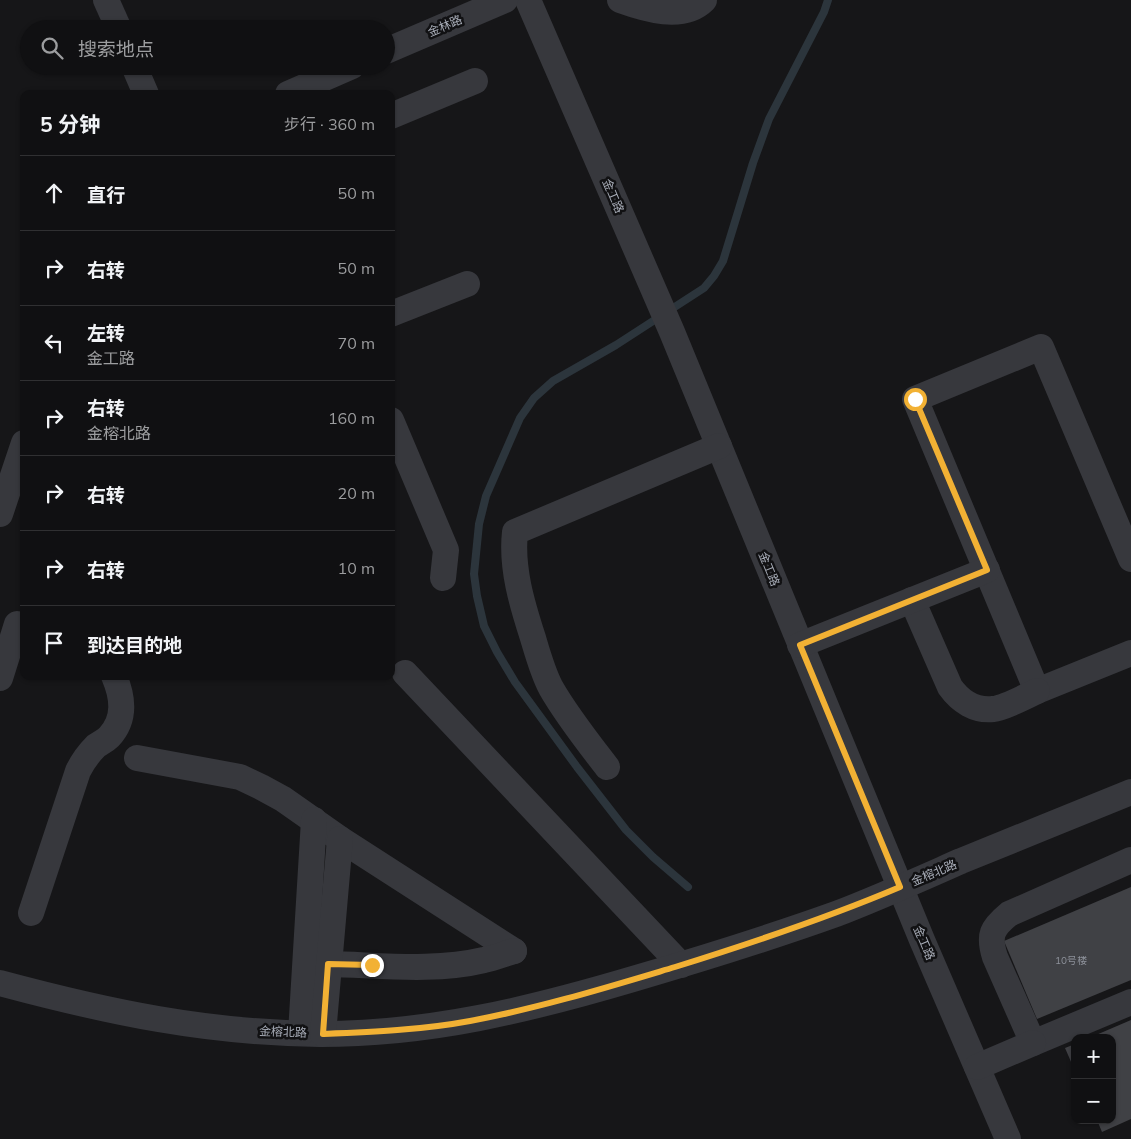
<!DOCTYPE html>
<html lang="zh">
<head>
<meta charset="utf-8">
<style>
  :root { --surface:#101012; --page:#1e1e20; --text:#f1f3f6; --muted:#9c9d9f; --line:#303032 }
  body { margin:0; font-family:Mulish,"Noto Sans SC",sans-serif; background:var(--page); color:var(--text) }
  .controls { position:absolute; right:15px; bottom:15px; display:grid; overflow:hidden; border-radius:10px; box-shadow:0 1px 4px #0004 }
  .controls button { width:45px; height:45px; display:grid; place-items:center; padding:0; border:0; border-bottom:1px solid var(--line); background:var(--surface); color:var(--text); font:25px sans-serif }
  .stop { position:absolute; width:15px; height:15px; margin:-11px; border:4px solid #f2b134; border-radius:50%; background:#fff }
  .stop.end { background:#f2b134; border-color:#fff; box-shadow:0 1px 5px #0008 }
  .list { margin:0; padding:0; list-style:none }
  h2 { display:flex; justify-content:space-between; align-items:center; height:65px; margin:0; padding:0 20px; font-size:21px }
  h2 small { font-size:16px; font-weight:400; color:var(--muted) }
  .list li { display:grid; grid-template-columns:32px 1fr auto; gap:15px; align-items:center; box-sizing:border-box; height:75px; padding:0 20px; border-top:1px solid var(--line) }
  .list b { display:block; font-size:19px; white-space:nowrap }
  .list p { margin:0; font-size:16px; white-space:nowrap; color:var(--muted) }
  .list em { font-size:16px; font-style:normal; color:var(--muted) }
  .icon { flex:none; width:28px; height:28px; fill:none; stroke:currentColor; stroke-width:2; stroke-linecap:round; stroke-linejoin:round }
  .map { position:relative; flex:none; width:1131px; height:1139px; overflow:hidden }
  .search { position:absolute; background:var(--surface); box-shadow:0 1px 4px #0004; left:20px; top:20px; width:375px; height:55px; display:flex; align-items:center; gap:12px; box-sizing:border-box; padding:0 18px; border-radius:28px; color:var(--muted); font-size:19px }
  .panel { position:absolute; background:var(--surface); box-shadow:0 1px 4px #0004; left:20px; top:90px; width:375px; height:590px; border-radius:10px }
  .map>svg:first-child { display:block }
  .lines { fill:none; stroke-linecap:round; stroke-linejoin:round }
  .stream { stroke:#2c353c; stroke-width:8 }
  .building { fill:#404145 }
  .minor { stroke:#37383d; stroke-width:26 }
  .route { stroke:#f2b134; stroke-width:6 }
  .labels { text-anchor:middle; stroke-width:5; stroke-linejoin:round; paint-order:stroke }
  .number-label { font-size:10px; fill:#8e929b }
  .street-label { font-size:12px; fill:#a8adb8; stroke:#111113 }
</style>
</head>
<body>
<div class="map">
<svg width="1131" height="1139" viewBox="0 0 1131 1139">
  <rect width="100%" height="100%" fill="#161618"/>
  <g class="lines">
    <path class="stream" d="M688,887L653,857L626,830L577,767L515,682L497,652L484,626L477,596L474,574L479,524L486,496L520,418L534,398L553,381L616,345L704,288L714,276L723,261L753,163L769,119L824,12L828,0"/>
  </g>
  <g class="building">
    <path d="M1131,887V980L1037,1019L1004,941Z"/>
    <path d="M1131,1020V1119L1102,1132L1097,1120H1112V1038H1089Z"/>
    <path d="M1075,1044V1071L1065,1048Z"/>
  </g>
  <g class="lines">
    <g class="minor">
      <path d="M106,0L119,29"/>
      <path d="M528,0L672,332L922,940L1008,1139"/>
      <path d="M620,0C645,9 683,21 704,0"/>
      <path d="M386,51L505,0"/>
      <path d="M134,66L146,94"/>
      <path d="M288,94L352,66"/>
      <path d="M391,116L475,81"/>
      <path d="M391,314L467,284"/>
      <path d="M391,420L446,550L443,578"/>
      <path d="M0,514L24,443"/>
      <path d="M1131,559L1041,347L915,399L1037,691L1131,653"/>
      <path d="M912,600L950,687C960,701 975,711 993,709C1004,708 1027,696 1037,691"/>
      <path d="M800,645L987,570"/>
      <path d="M405,673L681,965"/>
      <path d="M0,678L17,624"/>
      <path d="M137,758L240,777L261,787L283,799L340,839L514,951"/>
      <path d="M607,767C587,741 567,716 551,688C543,673 538,655 533,638C522,604 511,568 515,532L719,446"/>
      <path d="M1131,860L1009,914C992,928 988,935 995,957L1033,1043L1131,1002"/>
      <path d="M31,913L78,771C83,761 88,754 96,746C100,743 105,741 109,737C126,719 123,697 114,676"/>
      <path d="M329,964C379,965 434,972 484,960C494,958 504,954 514,951"/>
      <path d="M0,983C108,1012 207,1033 320,1034C430,1034 528,1010 633,979C701,959 769,938 836,914C878,898 920,879 961,861C1018,838 1074,815 1131,792"/>
      <path d="M301,1033L314,820"/>
      <path d="M323,1034L340,839"/>
      <path d="M977,1067L1033,1043"/>
    </g>
  </g>
  <g class="lines">
    <path class="route" d="M372,965L328,964L323,1034C372,1032 422,1030 470,1021C540,1008 608,987 675,967C752,943 827,918 900,887L800,645L987,570L915,399"/>
  </g>
  <g class="labels">
    <g class="number-label">
      <text x="1071" y="964">10号楼</text>
    </g>
    <g class="street-label">
      <text transform="translate(445 26) rotate(-23)" y="4">金林路</text>
      <text transform="translate(613 196) rotate(67)" y="4">金工路</text>
      <text transform="translate(769 569) rotate(68)" y="4">金工路</text>
      <text transform="translate(934 873) rotate(-23)" y="4">金榕北路</text>
      <text transform="translate(924 943) rotate(67)" y="4">金工路</text>
      <text transform="translate(283 1032) rotate(2)" y="4">金榕北路</text>
    </g>
  </g>
</svg>
<div class="controls">
<button>+</button>
<button>−</button>
</div>
<div class="stop" style="left:915px;top:399px"></div>
<div class="stop end" style="left:372px;top:965px"></div>
<div class="search"><svg class="icon" aria-label="search" viewBox="0 0 24 24"><circle cx="10" cy="10" r="6"/><path d="M15 15l6 6"/></svg>搜索地点</div>
<section class="panel">
<h2>5 分钟<small>步行 · 360 m</small></h2>
<ul class="list">
<li><svg class="icon" aria-label="ahead" viewBox="0 0 24 24"><path d="M12 20V5M6 11l6-6 6 6"/></svg><div><b>直行</b></div><em>50 m</em></li>
<li><svg class="icon" aria-label="right" viewBox="0 0 24 24"><path d="M7 20v-9h11M14 6l5 5-5 5"/></svg><div><b>右转</b></div><em>50 m</em></li>
<li><svg class="icon" aria-label="left" viewBox="0 0 24 24"><path d="M17 20v-9H6M10 6l-5 5 5 5"/></svg><div><b>左转</b><p>金工路</p></div><em>70 m</em></li>
<li><svg class="icon" aria-label="right" viewBox="0 0 24 24"><path d="M7 20v-9h11M14 6l5 5-5 5"/></svg><div><b>右转</b><p>金榕北路</p></div><em>160 m</em></li>
<li><svg class="icon" aria-label="right" viewBox="0 0 24 24"><path d="M7 20v-9h11M14 6l5 5-5 5"/></svg><div><b>右转</b></div><em>20 m</em></li>
<li><svg class="icon" aria-label="right" viewBox="0 0 24 24"><path d="M7 20v-9h11M14 6l5 5-5 5"/></svg><div><b>右转</b></div><em>10 m</em></li>
<li><svg class="icon" aria-label="arrive" viewBox="0 0 24 24"><path d="M6 21V4h12l-3 4 3 4H6"/></svg><div><b>到达目的地</b></div></li>
</ul>
</section>
</div>
</body>
</html>
